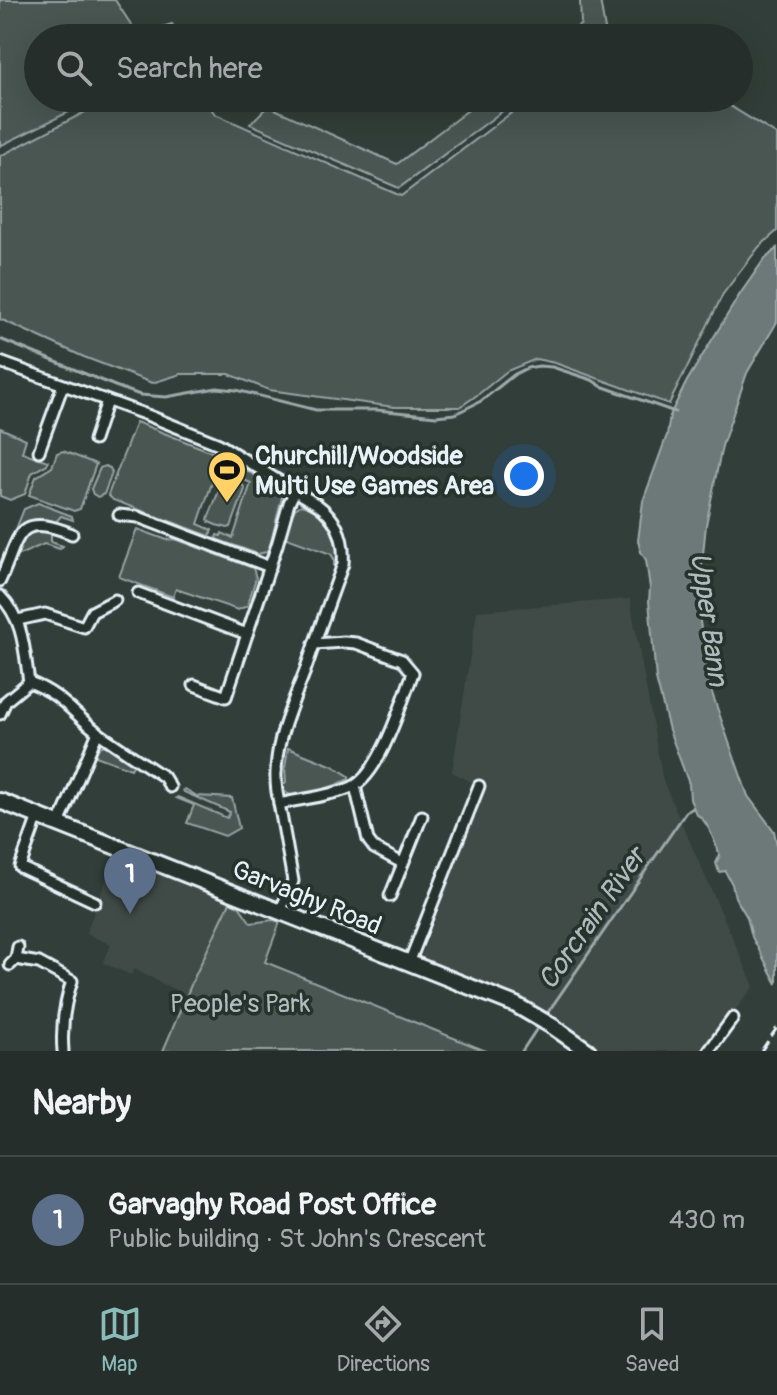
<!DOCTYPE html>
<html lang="en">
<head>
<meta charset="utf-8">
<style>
  :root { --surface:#262e2b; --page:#323a37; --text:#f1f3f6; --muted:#a4a8a9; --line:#424a47; --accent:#8bbbb9 }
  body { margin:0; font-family:Pangolin,sans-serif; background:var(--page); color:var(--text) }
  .you { position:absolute; left:524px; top:476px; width:28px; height:28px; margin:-20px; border:6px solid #fff; border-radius:50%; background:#1a73e8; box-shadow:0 0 0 12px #1a73e833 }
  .badge { display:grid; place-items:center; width:52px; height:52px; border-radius:50%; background:var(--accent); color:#fff; font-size:26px; font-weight:700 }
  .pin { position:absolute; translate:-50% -66px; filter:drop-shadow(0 2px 4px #0008) }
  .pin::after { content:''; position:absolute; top:42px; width:28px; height:24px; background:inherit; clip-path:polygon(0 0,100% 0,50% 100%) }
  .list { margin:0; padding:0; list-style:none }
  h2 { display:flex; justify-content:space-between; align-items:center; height:104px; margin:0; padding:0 32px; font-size:34px }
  h2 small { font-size:26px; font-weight:400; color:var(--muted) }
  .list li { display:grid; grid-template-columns:52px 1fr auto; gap:24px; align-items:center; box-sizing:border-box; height:128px; padding:0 32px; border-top:2px solid var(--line) }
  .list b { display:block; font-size:30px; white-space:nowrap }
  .list p { margin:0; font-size:26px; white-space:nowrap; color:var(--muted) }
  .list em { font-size:26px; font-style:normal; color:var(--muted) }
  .icon { flex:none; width:44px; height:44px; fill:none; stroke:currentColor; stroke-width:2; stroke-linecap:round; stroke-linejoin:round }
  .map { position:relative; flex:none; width:777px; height:1051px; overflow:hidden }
  .search { position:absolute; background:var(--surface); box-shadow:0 8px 32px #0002; left:24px; right:24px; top:24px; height:88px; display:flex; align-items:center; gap:20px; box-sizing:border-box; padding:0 28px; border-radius:44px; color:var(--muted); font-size:30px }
  .sheet { height:232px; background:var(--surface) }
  nav { display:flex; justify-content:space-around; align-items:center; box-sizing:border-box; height:112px; border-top:2px solid var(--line); background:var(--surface); font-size:22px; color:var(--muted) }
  nav a { display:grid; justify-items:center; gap:4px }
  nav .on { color:var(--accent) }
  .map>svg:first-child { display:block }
  .built { fill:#3f4b46 }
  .green { fill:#495651; stroke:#98a4a4; stroke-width:2 }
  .water { fill:#6d7978; stroke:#9ea9ab; stroke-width:2 }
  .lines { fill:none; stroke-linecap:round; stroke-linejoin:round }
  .stream { stroke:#9ea9ab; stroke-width:3 }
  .minor-casing { stroke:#e8f1f8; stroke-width:15 }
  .secondary-casing { stroke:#e8f1f8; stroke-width:20 }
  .minor { stroke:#26332d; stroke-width:9 }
  .secondary { stroke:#26332d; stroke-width:14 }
  .rail { stroke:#e8f1f8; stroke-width:3; stroke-dasharray:12 6; stroke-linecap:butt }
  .labels { text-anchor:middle; stroke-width:7; stroke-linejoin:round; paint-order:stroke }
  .poi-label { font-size:26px; font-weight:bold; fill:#e8f1f8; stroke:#26332d; text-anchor:start }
  .street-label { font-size:26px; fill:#e8f1f8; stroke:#26332d }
  .park-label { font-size:26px; fill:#b0bbbe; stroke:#26332d }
  .water-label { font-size:28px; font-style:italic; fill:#b1bbbe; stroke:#26332d }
</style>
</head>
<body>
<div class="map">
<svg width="777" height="1051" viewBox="0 0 777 1051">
  <rect width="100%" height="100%" fill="#323e39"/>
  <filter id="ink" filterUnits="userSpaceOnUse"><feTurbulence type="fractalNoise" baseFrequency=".0125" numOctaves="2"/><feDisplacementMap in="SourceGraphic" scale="16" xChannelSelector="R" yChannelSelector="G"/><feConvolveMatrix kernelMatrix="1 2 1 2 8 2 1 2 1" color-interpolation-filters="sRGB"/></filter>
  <g filter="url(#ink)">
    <g class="built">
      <path d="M630,599L663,781L754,986L703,1051H596L539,1010L420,960L484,788L452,772L477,611Z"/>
      <path d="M113,862L139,867L230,902L187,996L134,969L131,975L103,963L111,945L86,933Z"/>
    </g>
    <g class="green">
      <path d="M0,0H115L134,29H155L172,24L180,38H38V98H97L0,146Z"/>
      <path d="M580,0H600L606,35L601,38H563L581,24Z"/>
      <path d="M112,98H203L215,114L401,196L531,98H717L777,135V231L759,247L723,294L669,404L555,363L536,359L507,371L480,393L460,407H394L269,390L229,374H181L152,383L84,357L0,319V156Z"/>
      <path d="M484,98H520L399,188L250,124L268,106L397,164Z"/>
      <path d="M136,422L222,456L279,490L282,497L270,546L266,552L258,554L216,539L217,535L221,536L222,533L233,538L251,483L217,468L198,524L212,530L210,536L113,500L108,495Z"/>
      <path d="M0,428L26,439L22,452L48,461L47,464L32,473L25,494L10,500L0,496Z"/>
      <path d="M63,451L96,464L80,509L74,511L29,495L36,477L52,467L57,453Z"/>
      <path d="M105,466L110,468L112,473L104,494L98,497L93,494L91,489L100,468Z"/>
      <path d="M226,479C232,481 242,481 245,489L231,527L228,528L216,525L209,522L208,519L223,480Z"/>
      <path d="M38,503L72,516L73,520L61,516L55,523C28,518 29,522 12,539L24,509Z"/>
      <path d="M301,505C324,509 346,544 334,566V559L331,554L284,537L291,514L293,513L295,509Z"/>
      <path d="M38,529L46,530L51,534V542L63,546L60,549L44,544L17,556L14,555C20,542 24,533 38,529Z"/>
      <path d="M137,529L167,540L175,539L253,568L256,578L247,606L238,610L176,589L173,597L119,577Z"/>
      <path d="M106,745L134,764L131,769L93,755C96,749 99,746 106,745Z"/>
      <path d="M288,748L333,766L349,776V779C338,785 303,798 291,795C284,793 285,791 282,785L286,783L285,768Z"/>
      <path d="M185,789L197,796L232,798L239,828L225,836L187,823L194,805L176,798L178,797L227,818L230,812L184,792L183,790Z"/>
      <path d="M230,902L239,906L251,923L273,920L280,922L265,962L486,1051H163L194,978Z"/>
    </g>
    <path class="water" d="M777,248V322L747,373L722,446L706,525L700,584L699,615L709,684L732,751L748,796L774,831L777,846V984L752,937L747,917L735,897L732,884L725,871L719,872L716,863L720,855C714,842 709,821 696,814L690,799L689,784L669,730L656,679L649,601L650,588L646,560L641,552L638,541L643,501L667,435L670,415L687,381L740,294L763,261Z"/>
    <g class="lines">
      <g class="stream">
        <path d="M0,339L115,386L140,395L166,397L217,388L236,390L316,410H377L436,416L455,414L481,401L515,374L527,368L539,366L552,367L592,380L601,386L675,412"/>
        <path d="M544,1018L686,812L693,808"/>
        <path d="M522,1051L540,1024"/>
      </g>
      <g class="minor-casing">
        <g id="minor">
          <path d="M0,362L147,415L219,444L318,505C338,520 345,540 343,564C330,600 317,635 305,671C290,710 271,749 277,792L293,881L280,912"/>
          <path d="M94,440L107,401"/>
          <path d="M39,451L63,385"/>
          <path d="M119,515L138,517L270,567"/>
          <path d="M0,581C20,537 15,511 72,534"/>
          <path d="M138,593L247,634"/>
          <path d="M0,596C24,620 24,649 29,682"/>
          <path d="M18,620L45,614L84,627L92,612L115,600"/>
          <path d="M194,685L226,697L277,545L289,503L295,491"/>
          <path d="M0,714L6,701L29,682C62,694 73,714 100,734C121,749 143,763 164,777L170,787"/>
          <path d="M355,786L368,840L374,848L402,863"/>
          <path d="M279,804C301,799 332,796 352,787C380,775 402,701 413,673L402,660L356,643L344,642L314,644"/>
          <path d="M38,816L20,867L95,902"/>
          <path d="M59,824L98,732"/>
          <path d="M390,896L422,816"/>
          <path d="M16,959L39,963L72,981C64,1005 61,1026 63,1051"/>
          <path d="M409,963L479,786"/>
          <path d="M10,965L16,959L18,947"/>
          <path d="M709,1051L733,1018"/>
        </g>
      </g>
      <g class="secondary-casing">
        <path id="secondary" d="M0,801L516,1005L552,1026L588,1051"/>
      </g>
      <use href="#minor" class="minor"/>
      <use href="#secondary" class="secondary"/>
      <path class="rail" d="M761,1051L777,1028"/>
    </g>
  </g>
  <defs>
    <g id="stadium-pin" transform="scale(2)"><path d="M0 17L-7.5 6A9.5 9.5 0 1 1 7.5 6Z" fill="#ffd166" stroke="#26332d"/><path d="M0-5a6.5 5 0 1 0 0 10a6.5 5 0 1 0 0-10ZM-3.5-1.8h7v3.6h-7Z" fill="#111"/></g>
  </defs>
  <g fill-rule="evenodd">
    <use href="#stadium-pin" x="227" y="470"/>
  </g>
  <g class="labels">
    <g class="poi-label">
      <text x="255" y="464">Churchill/Woodside<tspan x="255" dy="30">Multi Use Games Area</tspan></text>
    </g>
    <g class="street-label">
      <text transform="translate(307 897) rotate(22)" y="9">Garvaghy Road</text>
    </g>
    <g class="park-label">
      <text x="240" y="1012">People's Park</text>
    </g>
    <g class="water-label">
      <text transform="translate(710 619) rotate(82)" y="10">Upper Bann</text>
      <text transform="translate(591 918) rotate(-55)" y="10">Corcrain River</text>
    </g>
  </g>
</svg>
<div class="you"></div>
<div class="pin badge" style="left:130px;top:914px;background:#5c6f8a">1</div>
<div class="search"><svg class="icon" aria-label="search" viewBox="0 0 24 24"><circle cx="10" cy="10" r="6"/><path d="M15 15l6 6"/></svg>Search here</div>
</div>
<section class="sheet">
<h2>Nearby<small></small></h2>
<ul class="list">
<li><span class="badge" style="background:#5c6f8a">1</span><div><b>Garvaghy Road Post Office</b><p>Public building · St John's Crescent</p></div><em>430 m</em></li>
</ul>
</section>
<nav>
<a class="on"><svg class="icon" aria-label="map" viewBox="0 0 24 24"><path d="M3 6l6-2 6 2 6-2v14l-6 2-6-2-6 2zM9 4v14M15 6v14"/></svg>Map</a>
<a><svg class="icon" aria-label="directions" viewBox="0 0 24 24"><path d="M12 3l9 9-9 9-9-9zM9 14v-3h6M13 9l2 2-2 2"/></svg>Directions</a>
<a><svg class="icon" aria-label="saved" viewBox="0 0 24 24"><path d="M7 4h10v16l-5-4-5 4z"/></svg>Saved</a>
</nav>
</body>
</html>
